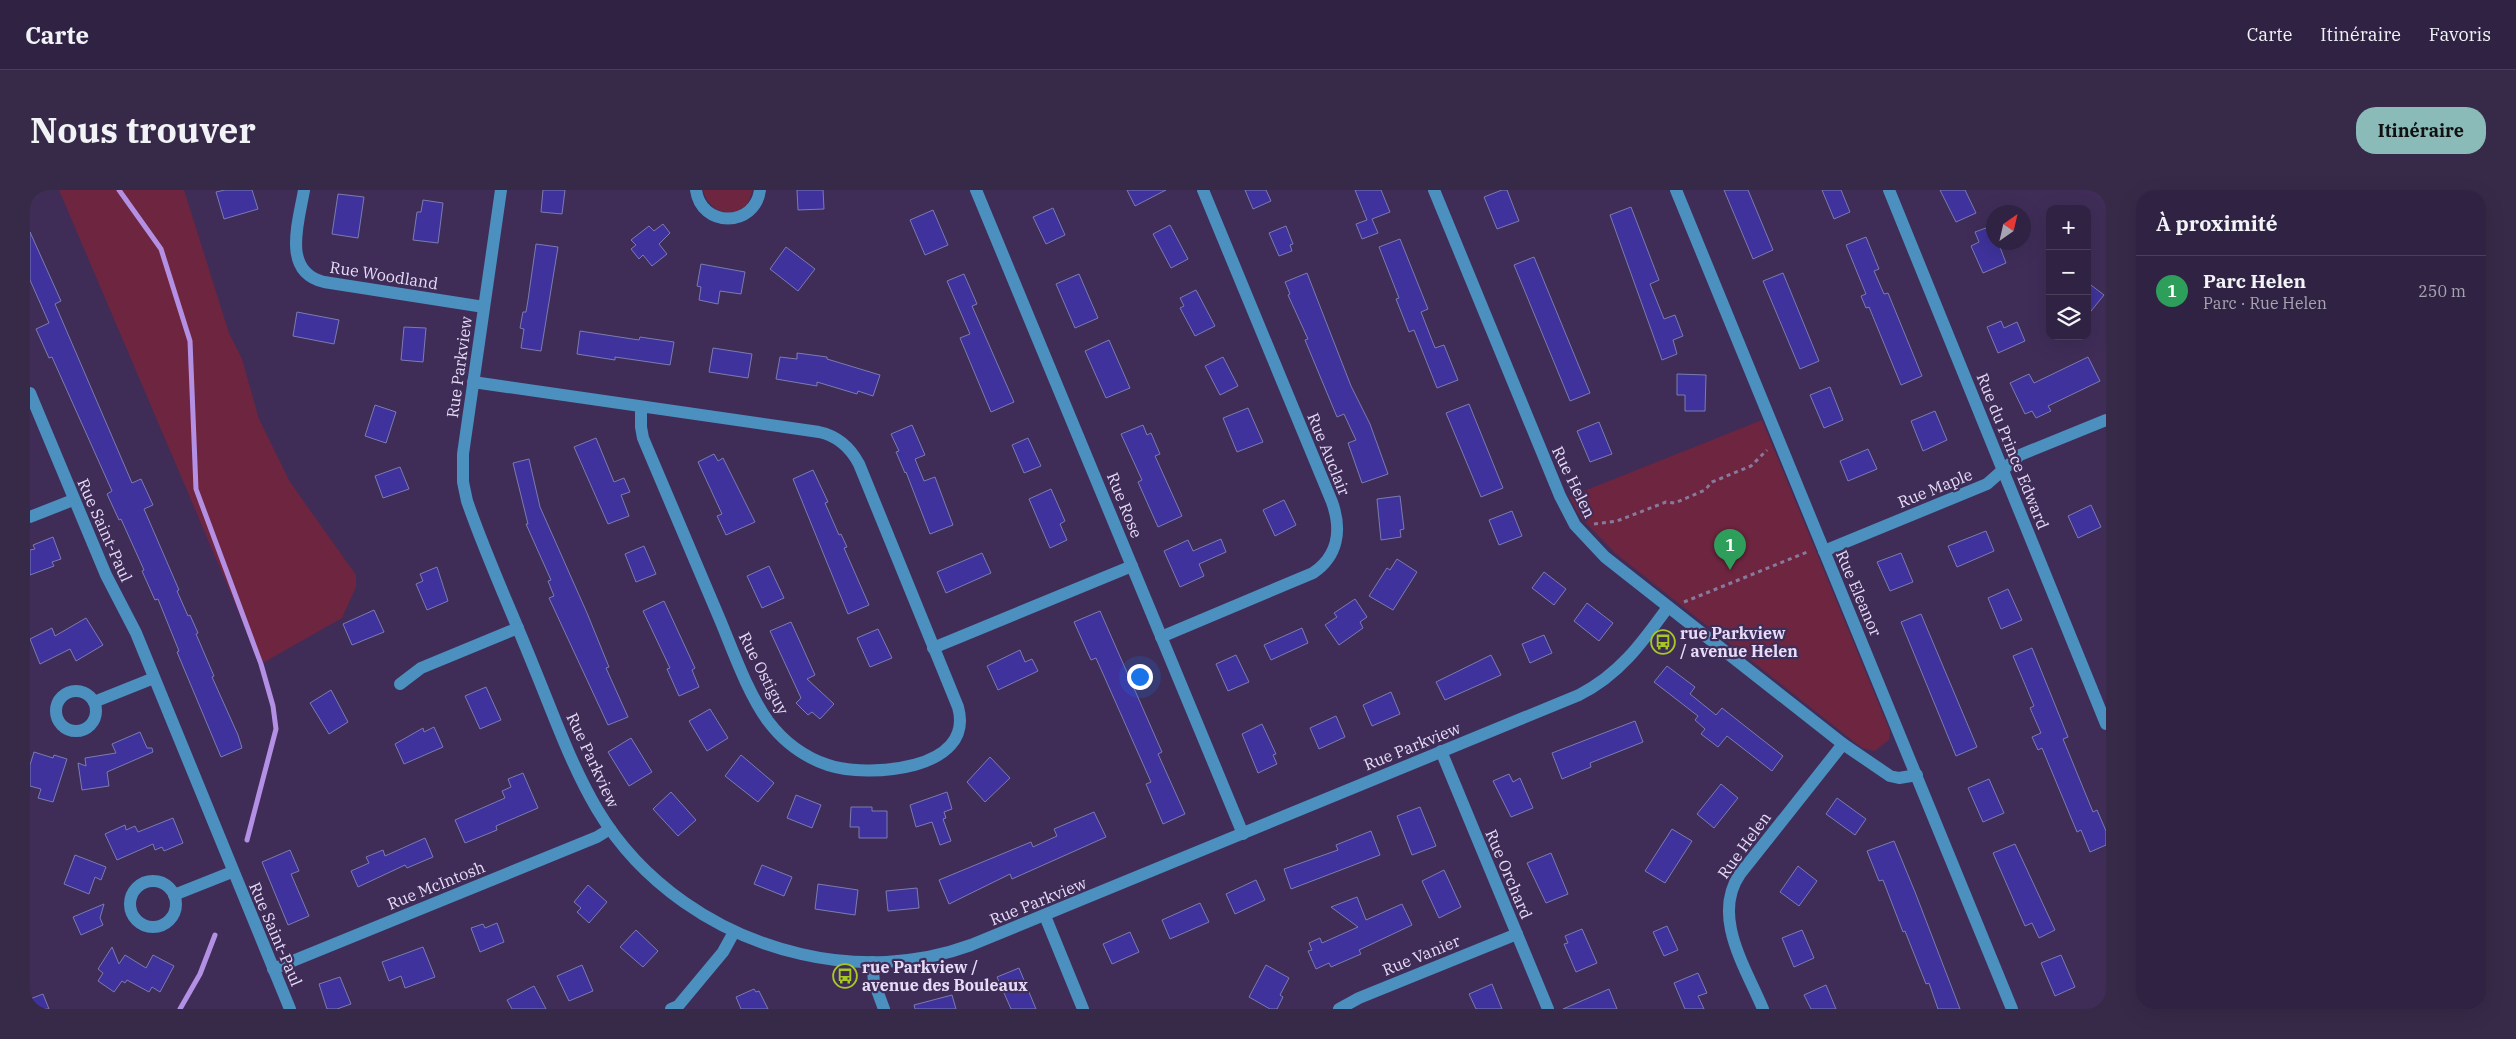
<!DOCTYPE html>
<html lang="fr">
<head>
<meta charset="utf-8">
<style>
  :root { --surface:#2f2242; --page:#372a49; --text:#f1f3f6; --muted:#a7a4b2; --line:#4a3f5b; --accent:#8bbbb9 }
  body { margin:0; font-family:"IBM Plex Serif",serif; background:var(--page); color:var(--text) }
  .controls { position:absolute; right:15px; top:15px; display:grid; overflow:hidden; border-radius:10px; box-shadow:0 5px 20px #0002 }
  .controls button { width:45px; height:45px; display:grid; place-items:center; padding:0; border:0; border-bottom:1px solid var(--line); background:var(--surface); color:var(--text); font:25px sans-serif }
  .compass { position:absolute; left:1956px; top:15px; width:45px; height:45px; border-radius:50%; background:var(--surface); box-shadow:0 5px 20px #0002; rotate:34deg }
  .you { position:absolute; left:1109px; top:486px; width:18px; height:18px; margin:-12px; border:4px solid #fff; border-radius:50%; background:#1a73e8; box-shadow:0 0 0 8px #1a73e833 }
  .badge { display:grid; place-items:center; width:32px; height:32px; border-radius:50%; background:var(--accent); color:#fff; font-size:16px; font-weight:700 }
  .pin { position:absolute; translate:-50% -41px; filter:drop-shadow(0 1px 2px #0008) }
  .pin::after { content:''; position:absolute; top:26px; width:18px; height:15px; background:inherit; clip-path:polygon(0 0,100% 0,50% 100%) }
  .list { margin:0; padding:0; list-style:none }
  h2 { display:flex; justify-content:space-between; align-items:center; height:65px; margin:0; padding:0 20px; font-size:21px }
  h2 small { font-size:16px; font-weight:400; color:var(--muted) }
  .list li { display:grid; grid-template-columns:32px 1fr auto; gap:15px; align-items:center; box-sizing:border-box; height:70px; padding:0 20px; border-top:1px solid var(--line) }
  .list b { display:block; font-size:19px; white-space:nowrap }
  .list p { margin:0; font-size:16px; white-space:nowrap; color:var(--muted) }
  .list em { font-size:16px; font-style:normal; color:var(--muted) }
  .icon { flex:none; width:28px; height:28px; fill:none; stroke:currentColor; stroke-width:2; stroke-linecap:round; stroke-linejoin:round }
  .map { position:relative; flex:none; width:2076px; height:819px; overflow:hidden; border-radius:20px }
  header { display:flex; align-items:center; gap:30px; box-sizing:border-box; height:70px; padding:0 25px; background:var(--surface); border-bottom:1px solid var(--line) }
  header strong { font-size:24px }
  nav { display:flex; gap:28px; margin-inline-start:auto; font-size:18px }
  .intro { display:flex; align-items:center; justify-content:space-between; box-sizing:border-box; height:120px; padding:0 30px }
  h1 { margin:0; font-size:35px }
  .button { padding:12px 22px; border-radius:20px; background:var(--accent); color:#111; font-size:18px; font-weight:700 }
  main { display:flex; gap:30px; padding:0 30px }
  aside { flex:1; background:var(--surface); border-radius:20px; box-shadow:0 5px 20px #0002 }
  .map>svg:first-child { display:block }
  .green { fill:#6e253f }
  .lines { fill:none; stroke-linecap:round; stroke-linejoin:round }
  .stream { stroke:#b490e5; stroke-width:5 }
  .building { fill:#3f329c; stroke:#7a7caf }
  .path { stroke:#887a9e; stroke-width:3; stroke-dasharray:4 4; stroke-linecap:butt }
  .minor { stroke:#4c90c0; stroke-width:12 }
  .labels { text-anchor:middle; stroke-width:4.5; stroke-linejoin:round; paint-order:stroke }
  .street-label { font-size:16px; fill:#e6dcf7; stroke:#3f2d58 }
  .poi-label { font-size:16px; font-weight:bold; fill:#e6dcf7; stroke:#3f2d58; text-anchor:start }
</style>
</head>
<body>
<header>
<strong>Carte</strong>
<nav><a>Carte</a><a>Itinéraire</a><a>Favoris</a></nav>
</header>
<div class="intro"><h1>Nous trouver</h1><a class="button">Itinéraire</a></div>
<main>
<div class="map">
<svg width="2076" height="819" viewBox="0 0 2076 819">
  <rect width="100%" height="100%" fill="#3f2d58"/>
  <g class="green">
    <path d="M29,0H154L199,143L212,169L229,229L260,292L326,385V397L312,428L231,474Z"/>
    <path d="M673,0H723L717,15L702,25C686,20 678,17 673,0Z"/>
    <path d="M1732,230L1860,541L1859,550L1845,561L1832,558L1585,363L1552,329L1539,307Z"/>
  </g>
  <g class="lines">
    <g class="stream">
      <path d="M89,0L131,59L160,151L166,299L231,474L243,516L246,539L217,650"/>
      <path d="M150,819L170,784L185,745"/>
    </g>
  </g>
  <g class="building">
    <path d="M195,0H222L228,19L194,29L186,2Z"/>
    <path d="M513,0H535L532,24L511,22Z"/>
    <path d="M767,0H793L794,19L768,20Z"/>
    <path d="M1097,0H1136L1105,16Z"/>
    <path d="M1215,0H1236L1241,11L1223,19Z"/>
    <path d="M1325,0H1351L1360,22L1342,29L1348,43L1332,49L1326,34L1337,30Z"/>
    <path d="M1472,0H1477L1489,31L1467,39L1454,7Z"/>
    <path d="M1694,0H1718L1743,60L1723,69Z"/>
    <path d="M1792,0H1811L1820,22L1804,29Z"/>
    <path d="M1910,0H1935L1946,23L1926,32Z"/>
    <path d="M308,4L334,7L328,48L302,44Z"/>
    <path d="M393,10L413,13L408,53L383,50L387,22H391Z"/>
    <path d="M1601,17L1629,90L1620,94L1634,129L1645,125L1653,146L1643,150L1647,164L1632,170L1580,25Z"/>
    <path d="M1023,18L1035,45L1016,54L1003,27Z"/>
    <path d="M903,20L918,55L895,65L880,30Z"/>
    <path d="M633,34L640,43L629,54L637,64L622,76L613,65L609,69L601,59L606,55L601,50L619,36L624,41Z"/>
    <path d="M1140,35L1158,69L1141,78L1123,44Z"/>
    <path d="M1964,35V52H1968L1976,73L1953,83L1941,56L1949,52L1945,42Z"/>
    <path d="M1256,36L1263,54L1260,55L1262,61L1249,66L1239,43Z"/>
    <path d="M0,42L31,111L25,114L102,293L111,289L123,315L114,319L149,400L147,401L158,426L160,425L168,443L166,444L184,486L182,487L208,545L212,558L191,567L147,462L149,461L128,409L125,410L112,381L114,380L91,329L89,330L77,304L82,301L22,167L19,168L6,139L19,133L0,90Z"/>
    <path d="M1836,47L1849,79L1844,81L1854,104L1858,103L1892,186L1871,195L1839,117L1836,118L1831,106L1836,104L1816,55Z"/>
    <path d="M1370,49L1398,119L1391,122L1405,158L1414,155L1428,190L1407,198L1384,140L1379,142L1366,109L1369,108L1349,57Z"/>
    <path d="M506,54L528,57L511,161L491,158L494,139L490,138L493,122H496L498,110Z"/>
    <path d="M756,57L785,79L768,101L740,79Z"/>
    <path d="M1504,67L1560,203L1540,211L1484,75Z"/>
    <path d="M671,74L715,82L711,104L690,101L688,114L669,110L671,97L667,96Z"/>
    <path d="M1277,83L1321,196L1340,234L1358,284L1332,293L1318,253L1326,250L1314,224L1307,227L1275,150L1278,149L1258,105L1260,104L1255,92Z"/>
    <path d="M1753,83L1789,171L1770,179L1733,91Z"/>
    <path d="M934,84L947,114L942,116L984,212L961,222L930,148L940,144L917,91Z"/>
    <path d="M1049,84L1068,128L1045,138L1026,94Z"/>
    <path d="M2057,92L2074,105L2057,126Z"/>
    <path d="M1166,100L1185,136L1165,146L1150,118L1154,116L1150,108Z"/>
    <path d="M267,122L309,130L304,154L263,146Z"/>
    <path d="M1971,131L1974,138L1987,132L1995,151L1968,163L1957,137Z"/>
    <path d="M374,137L396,138L393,172L371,170Z"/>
    <path d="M550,141L609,150L610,147L644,152L640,175L585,167V170L547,164Z"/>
    <path d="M1079,150L1100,198L1076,208L1055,161Z"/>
    <path d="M683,158L722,164L718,188L679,182Z"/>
    <path d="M767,163L797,167V169L850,185L843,206L828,201L827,204L787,192V196L746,189L750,167L767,169Z"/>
    <path d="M1193,167L1208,196L1190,205L1175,176Z"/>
    <path d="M2058,167L2070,191L2018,216L2021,221L2006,228L2002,221L1995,224L1980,193L1999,184L2004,193Z"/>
    <path d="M1647,184L1676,185L1675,221H1655V205H1647Z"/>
    <path d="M1800,197L1813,230L1794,238L1780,205Z"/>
    <path d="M1439,214L1473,298L1451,307L1416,223Z"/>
    <path d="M345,215L366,222L356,253L335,246Z"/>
    <path d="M1218,218L1233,252L1207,262L1193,228Z"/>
    <path d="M1905,221L1917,250L1893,261L1881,231Z"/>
    <path d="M1569,232L1582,264L1560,272L1547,241Z"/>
    <path d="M882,235L895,265L885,269L894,291L905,287L923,335L900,344L876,282L875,283L866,262L869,261L861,244Z"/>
    <path d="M1113,235L1117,245L1121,243L1130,264L1125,266L1152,326L1128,337L1108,292L1112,290L1091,244Z"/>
    <path d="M566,248L584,292L594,288L600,302L591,305L599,326L578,334L544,257Z"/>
    <path d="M998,248L1011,276L994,283L982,255Z"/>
    <path d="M1838,259L1847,279L1818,291L1810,271Z"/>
    <path d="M684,264L688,271L693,268L725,332L696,345L687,326L692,324L668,272Z"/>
    <path d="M499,269L510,317L557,423L579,477L576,478L598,527L578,535L519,408L524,406L518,391L521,390L496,334H498L483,273Z"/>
    <path d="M370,277L379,299L353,308L345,286Z"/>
    <path d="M783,280L798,312L795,313L809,345L811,344L817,357L814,358L839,415L818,424L763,289Z"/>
    <path d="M1021,299L1035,331L1030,334L1037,350L1020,358L999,309Z"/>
    <path d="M1370,306L1374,339L1370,340L1371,347L1351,350L1347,309Z"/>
    <path d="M1254,310L1266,335L1245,346L1233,320Z"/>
    <path d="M2061,315L2071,337L2048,348L2038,326Z"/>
    <path d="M1482,321L1492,346L1469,355L1459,330Z"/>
    <path d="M1956,341L1964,361L1927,377L1918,356Z"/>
    <path d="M23,347L31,369L22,372L24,376L0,385V360L5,359L3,355Z"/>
    <path d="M1191,349L1196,362L1169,374L1174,386L1150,397L1134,361L1158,350L1163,361Z"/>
    <path d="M614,356L626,384L606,392L595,364Z"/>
    <path d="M952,363L961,383L916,403L907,382Z"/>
    <path d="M1871,363L1883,392L1860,401L1847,372Z"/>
    <path d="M1367,369L1387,382L1363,420L1339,406L1357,378L1360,380Z"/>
    <path d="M739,376L754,408L732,418L717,386Z"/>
    <path d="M407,377L418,411L397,420L386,394L393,391L390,384Z"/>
    <path d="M1514,382L1536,399L1524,415L1502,398Z"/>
    <path d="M1978,399L1992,430L1971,439L1958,408Z"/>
    <path d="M1325,409L1337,427L1330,432L1333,438L1309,455L1295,435L1307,427L1304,423Z"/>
    <path d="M634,411L665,478L662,480L669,497L649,506L637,479L640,478L613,421Z"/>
    <path d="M1557,413L1583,433L1569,451L1544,431Z"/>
    <path d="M344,420L354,442L322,455L313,434Z"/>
    <path d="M1070,421L1132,562L1128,564L1155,624L1133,634L1116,594L1121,592L1066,468L1061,470L1044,432Z"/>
    <path d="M1891,424L1947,557L1926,566L1871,432Z"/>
    <path d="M56,428L73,455L46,471L40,459L10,474L0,449L22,438L25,446Z"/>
    <path d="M761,432L785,485L777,489L804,514L790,529L782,522L778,525L766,513L771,508L740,441Z"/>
    <path d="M1272,438L1278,453L1241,470L1234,455Z"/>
    <path d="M848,439L862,468L840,477L827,448Z"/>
    <path d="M1514,445L1522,463L1500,473L1492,454Z"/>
    <path d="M2002,458L2038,547L2033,549L2063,622L2067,620L2076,641V655L2060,662L2051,640L2047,642L2012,558L2008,560L2002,547L2011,543L2000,518L2004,516L1983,466Z"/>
    <path d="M990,460L995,472L1002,469L1008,481L968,500L957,476Z"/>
    <path d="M1206,465L1219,492L1198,501L1186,474Z"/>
    <path d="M1461,465L1471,485L1415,510L1406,492Z"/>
    <path d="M1637,476L1665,497L1660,504L1686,525L1692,518L1753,566L1742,581L1697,546L1688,557L1671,544L1675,539L1665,530L1668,526L1624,492Z"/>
    <path d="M456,497L471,530L450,539L435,506Z"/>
    <path d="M301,500L318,532L299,544L280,513Z"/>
    <path d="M1361,502L1370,524L1342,536L1333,515Z"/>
    <path d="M680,519L698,548L677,561L659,531Z"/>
    <path d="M1306,526L1315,547L1289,559L1280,538Z"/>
    <path d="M1605,531L1613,552L1560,573L1561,577L1532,589L1522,563Z"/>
    <path d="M1232,534L1246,564L1243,565L1247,574L1228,583L1212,544Z"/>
    <path d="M404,537L413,557L374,574L365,554L393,538L394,542Z"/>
    <path d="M110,542L117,558H122L123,562L77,582L79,596L52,600L48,573L56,576L55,568L86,563L82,554Z"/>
    <path d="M601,548L622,582L599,596L578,562Z"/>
    <path d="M4,562L23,568L24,565L37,569L23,612L8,608L11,599L0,596V575Z"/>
    <path d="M711,565L744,593L728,612L695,586Z"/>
    <path d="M960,567L980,588L955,612L937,592Z"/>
    <path d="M493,583L508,618L466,636L467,640L435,653L425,630L475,608L472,601L481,597L478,589Z"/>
    <path d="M1479,584L1483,592L1490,588L1503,618L1481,627L1463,591Z"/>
    <path d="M1959,589L1974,623L1953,632L1938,598Z"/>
    <path d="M1691,594L1708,608L1684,638L1667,624Z"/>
    <path d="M641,602L666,630L648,646L623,619Z"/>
    <path d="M917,602L922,619L914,622L916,628L913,629L921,651L910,655L902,632L886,637L880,615Z"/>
    <path d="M766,605L791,615L782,638L757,628Z"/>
    <path d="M1807,608L1836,629L1825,645L1796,624Z"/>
    <path d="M821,617H842V621H857V648H829V637H820Z"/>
    <path d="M1390,617L1406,656L1382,665L1367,626Z"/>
    <path d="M1064,622L1076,647L982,689L980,684L919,714L909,690L1001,652L1003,657L1027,646L1024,639Z"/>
    <path d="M143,628L153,653L134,661L132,657L125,660L123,654L87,670L75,644L95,635L96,640L105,636L108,642Z"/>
    <path d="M1642,639L1662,651L1635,693L1615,681Z"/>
    <path d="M1341,641L1350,665L1261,699L1254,679L1308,660L1306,655Z"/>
    <path d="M395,648L403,667L377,678L375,675L328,697L321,681L339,673L336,667L353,660L355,666Z"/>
    <path d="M1864,651L1885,702L1930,819H1908L1899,793L1896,794L1875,741L1873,742L1853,690L1849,691L1837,661Z"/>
    <path d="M1985,654L2025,740L2009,748L2002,733L1995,736L1963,663Z"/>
    <path d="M260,660L269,681L261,684L279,726L258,735L232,672Z"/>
    <path d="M1521,663L1538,704L1516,713L1497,673Z"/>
    <path d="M45,665L76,677L71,690L65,687L59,704L34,694Z"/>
    <path d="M732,675L762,687L754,706L724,694Z"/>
    <path d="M1768,676L1787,691L1769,716L1750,702Z"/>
    <path d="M1414,680L1431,717L1409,728L1392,691Z"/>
    <path d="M1226,690L1235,710L1205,724L1196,704Z"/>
    <path d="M788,694L828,700L825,725L785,719Z"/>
    <path d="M558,695L577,712L559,733L547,722L551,718L544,712Z"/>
    <path d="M887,698L889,718L858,721L856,701Z"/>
    <path d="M1327,707L1336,730L1372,714L1382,735L1329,760L1331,764L1301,777L1299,773L1286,779L1278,761L1282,760L1279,753L1290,748L1292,753L1328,737L1301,717Z"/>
    <path d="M1170,713L1179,732L1140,749L1132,730Z"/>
    <path d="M74,714L70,728L73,735L51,745L43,727Z"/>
    <path d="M467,733L474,752L450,762L441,738L453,734L455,738Z"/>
    <path d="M1637,736L1648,760L1634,766L1623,742Z"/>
    <path d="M1552,739L1567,773L1546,782L1534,754L1538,753L1535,746Z"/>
    <path d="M606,740L628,761L613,777L590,757Z"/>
    <path d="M1772,740L1784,768L1764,777L1752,748Z"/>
    <path d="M1100,742L1109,762L1082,774L1073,754Z"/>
    <path d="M82,757L89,774L95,765L116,778L123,765L144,776L130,802L122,797L119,802L97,790L95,793L92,791L84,802L68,791L73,783L68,779Z"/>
    <path d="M393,757L405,787L375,798L371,786L359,791L352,772Z"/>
    <path d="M2031,765L2045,797L2025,806L2011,773Z"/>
    <path d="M552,775L563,801L539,811L527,786Z"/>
    <path d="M1236,775L1259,788L1250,805L1253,807L1247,819H1240L1219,807Z"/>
    <path d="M989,778L1006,819H981L967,787Z"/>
    <path d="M1668,783L1677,803L1668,806L1674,819H1655L1644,793Z"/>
    <path d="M310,787L321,814L307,819H297L289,794Z"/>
    <path d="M1462,794L1472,819H1446L1439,804Z"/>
    <path d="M1796,795L1806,819H1781L1774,805Z"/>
    <path d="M504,796L516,819H482L477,810Z"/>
    <path d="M724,799L726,802L729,801L738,819H711L706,807Z"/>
    <path d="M1579,799L1587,819H1533Z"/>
    <path d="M13,804L19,819H0V809Z"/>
    <path d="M922,805L926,819H885L884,815Z"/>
  </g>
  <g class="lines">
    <g class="path">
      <path d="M1564,334L1587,331L1636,312L1645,313L1675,300L1682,292L1721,276L1737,260"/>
      <path d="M1654,412L1780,361"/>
    </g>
    <g class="minor">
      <path d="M274,0C269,31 251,82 294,92L454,117"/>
      <path d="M471,0L433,264V292L437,311C456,366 481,420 503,475C523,523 540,573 567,619C611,693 687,745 771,764C826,777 887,775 941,755L1549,505C1589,485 1612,453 1638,417"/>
      <path d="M666,0C671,38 725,38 730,0"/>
      <path d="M946,0L1213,644"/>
      <path d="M1404,0L1530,306L1545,335L1575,367L1813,554L1860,586L1869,588L1887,585"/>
      <path d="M1646,0L1982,819"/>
      <path d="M1859,0L2076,534"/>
      <path d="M443,192L789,242C808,246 820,257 829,274L928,517C946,581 837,588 798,575C774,567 753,551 738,531C716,500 703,460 688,425C663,366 638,307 613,248L611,237V217"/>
      <path d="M0,203L76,385L106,443L260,819"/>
      <path d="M0,327L43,310"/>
      <path d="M1794,361L1957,294L1990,265L2076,230"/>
      <path d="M1131,447L1283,383C1308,366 1312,340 1302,312L1173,0"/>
      <path d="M903,458L1102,376"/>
      <path d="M370,494L391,478L488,438"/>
      <circle cx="46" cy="521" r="20"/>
      <path d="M64,512L124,488"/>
      <path d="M1411,561L1518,819"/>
      <circle cx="123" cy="714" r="23"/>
      <path d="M144,705L202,682"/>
      <path d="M1015,726L1053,819"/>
      <path d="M842,772L844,792L854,819"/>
      <path d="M243,779L567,647L580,639"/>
      <path d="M641,819L648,816L693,762L704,742"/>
      <path d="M1309,819L1329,808L1487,744"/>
      <path d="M1733,819C1716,778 1681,726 1710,684L1813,554"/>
    </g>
  </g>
  <defs>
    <g id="bus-ring" transform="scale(1.25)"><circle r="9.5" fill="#3f2d58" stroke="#a5c823" stroke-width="1.5"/><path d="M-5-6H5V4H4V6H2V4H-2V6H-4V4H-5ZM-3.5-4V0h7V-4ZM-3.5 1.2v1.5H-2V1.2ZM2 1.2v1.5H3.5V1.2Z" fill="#a5c823"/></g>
  </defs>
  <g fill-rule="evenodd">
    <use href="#bus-ring" x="1633" y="452"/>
    <use href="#bus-ring" x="815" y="786"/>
  </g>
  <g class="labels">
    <g class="street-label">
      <text transform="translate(354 85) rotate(9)" y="6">Rue Woodland</text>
      <text transform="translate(429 177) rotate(-82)" y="6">Rue Parkview</text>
      <text transform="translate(1983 261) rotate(68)" y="6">Rue du Prince Edward</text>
      <text transform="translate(1299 264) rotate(68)" y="6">Rue Auclair</text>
      <text transform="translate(1544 292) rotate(64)" y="6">Rue Helen</text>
      <text transform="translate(1905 298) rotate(-22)" y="6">Rue Maple</text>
      <text transform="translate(1095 315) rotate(68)" y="6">Rue Rose</text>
      <text transform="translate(75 340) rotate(66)" y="6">Rue Saint-Paul</text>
      <text transform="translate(1829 403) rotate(67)" y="6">Rue Eleanor</text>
      <text transform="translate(734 483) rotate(63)" y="6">Rue Ostiguy</text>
      <text transform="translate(1382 556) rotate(-22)" y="6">Rue Parkview</text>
      <text transform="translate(563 570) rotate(65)" y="6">Rue Parkview</text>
      <text transform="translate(1714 655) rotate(-54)" y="6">Rue Helen</text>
      <text transform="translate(1479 684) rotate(67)" y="6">Rue Orchard</text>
      <text transform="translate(406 695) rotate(-22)" y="6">Rue McIntosh</text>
      <text transform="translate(1008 711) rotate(-22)" y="6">Rue Parkview</text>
      <text transform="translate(246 744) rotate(67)" y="6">Rue Saint-Paul</text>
      <text transform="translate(1391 765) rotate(-22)" y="6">Rue Vanier</text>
    </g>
    <g class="poi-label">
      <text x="1650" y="449">rue Parkview<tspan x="1650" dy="18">/ avenue Helen</tspan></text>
      <text x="832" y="783">rue Parkview /<tspan x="832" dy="18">avenue des Bouleaux</tspan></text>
    </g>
  </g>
</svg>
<div class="controls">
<button>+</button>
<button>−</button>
<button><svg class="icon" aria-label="layers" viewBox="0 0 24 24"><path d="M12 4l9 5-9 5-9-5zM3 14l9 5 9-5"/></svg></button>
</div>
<svg class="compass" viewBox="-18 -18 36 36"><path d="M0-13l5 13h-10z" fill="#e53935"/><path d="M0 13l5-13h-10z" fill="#a7a4b2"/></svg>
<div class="you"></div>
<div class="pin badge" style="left:1700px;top:380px;background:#2e9e5b">1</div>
</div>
<aside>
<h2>À proximité<small></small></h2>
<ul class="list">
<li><span class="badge" style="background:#2e9e5b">1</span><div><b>Parc Helen</b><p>Parc · Rue Helen</p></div><em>250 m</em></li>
</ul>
</aside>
</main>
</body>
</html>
